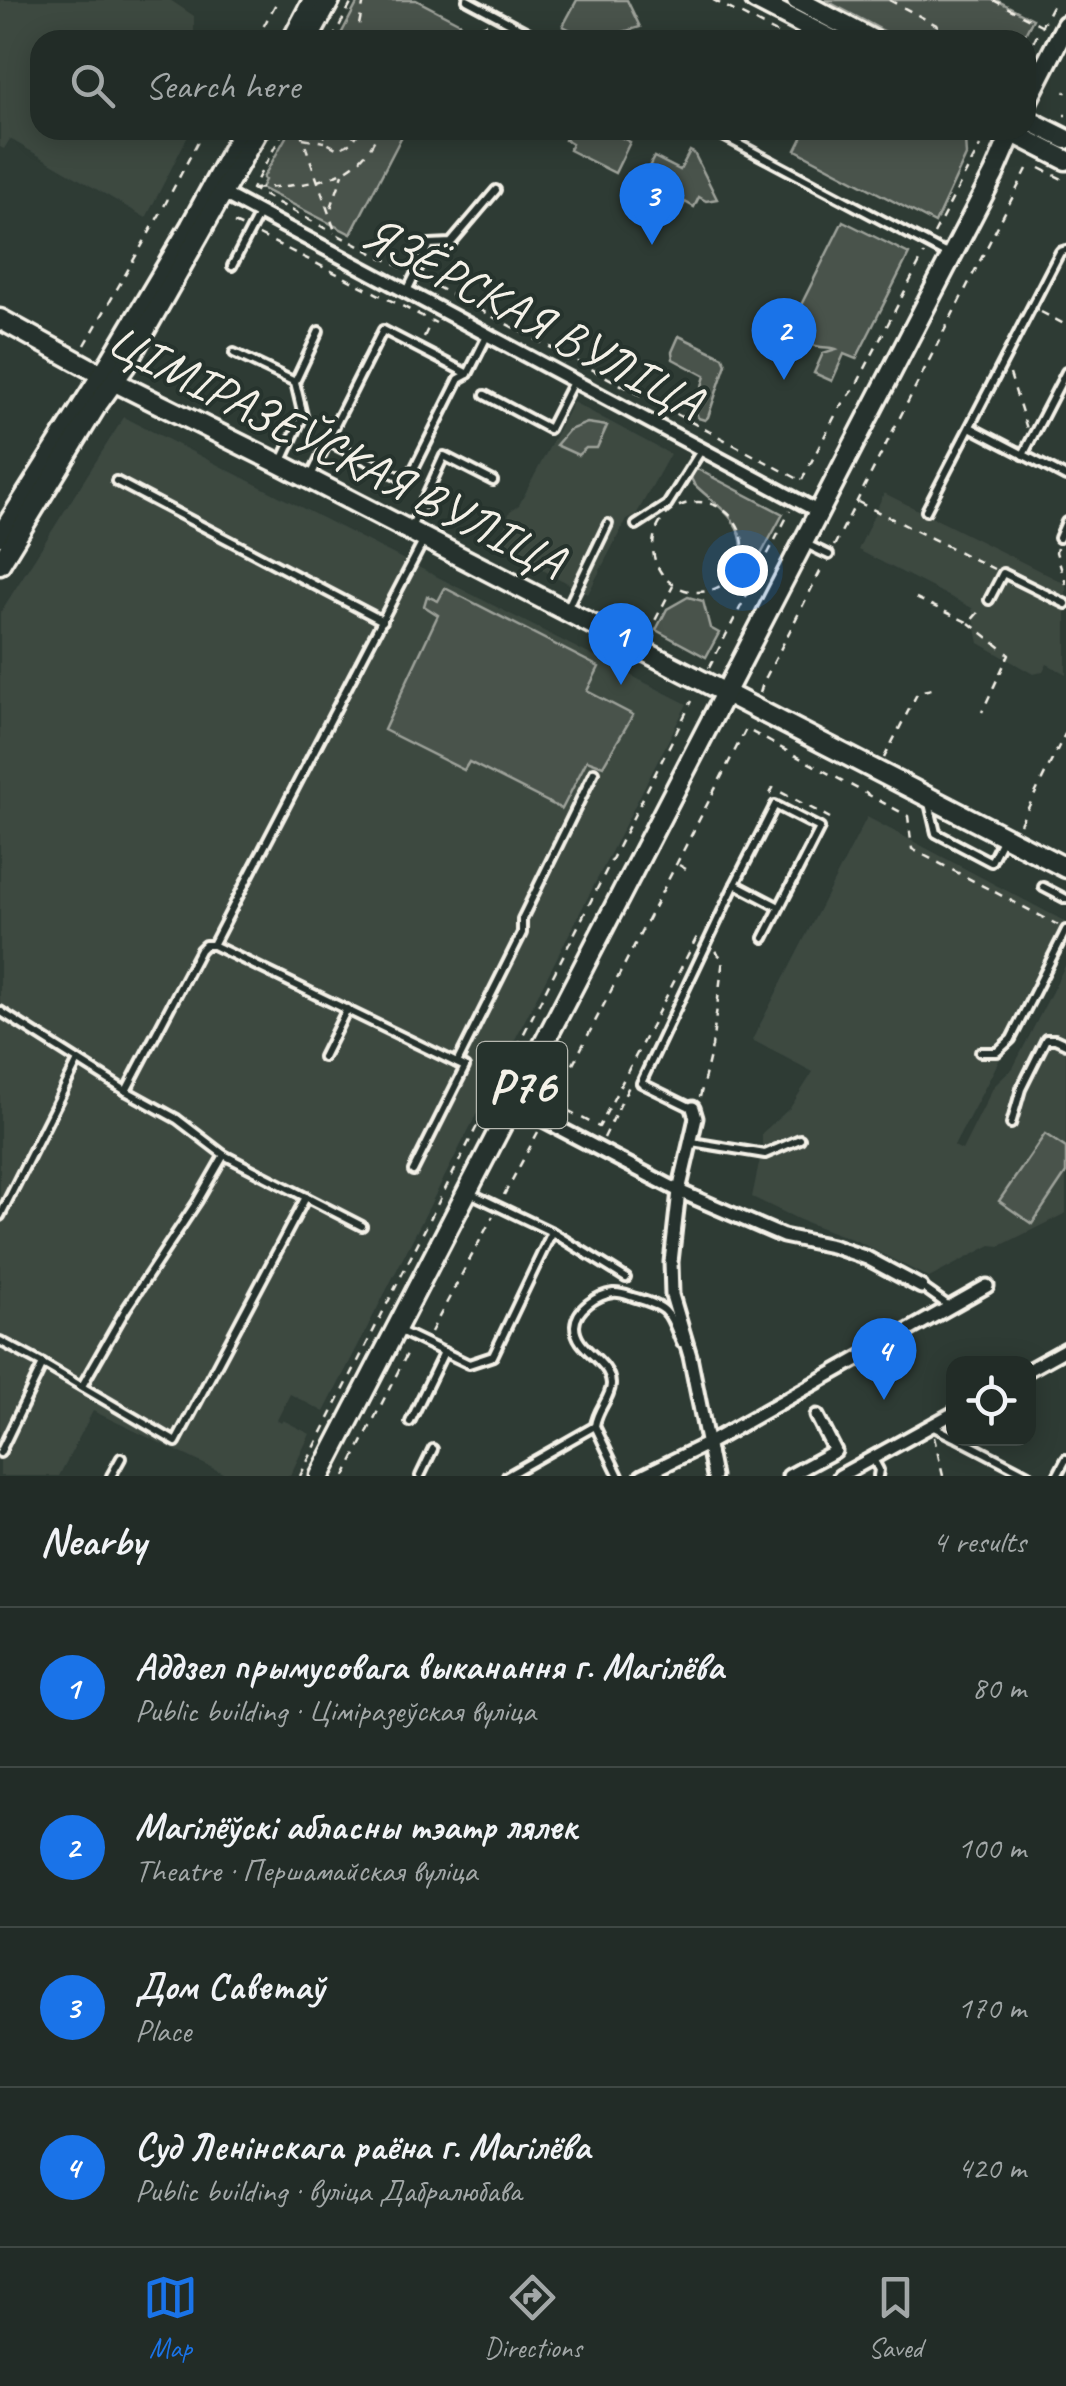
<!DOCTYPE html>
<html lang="en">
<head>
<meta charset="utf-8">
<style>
  :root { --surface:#222c27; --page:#2e3833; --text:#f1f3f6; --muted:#a2a7a7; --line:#3f4844; --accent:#1a73e8 }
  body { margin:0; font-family:Caveat,sans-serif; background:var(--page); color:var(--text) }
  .controls { position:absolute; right:30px; bottom:30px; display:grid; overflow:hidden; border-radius:20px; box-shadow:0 5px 25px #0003 }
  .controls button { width:90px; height:90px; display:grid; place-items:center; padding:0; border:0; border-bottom:2px solid var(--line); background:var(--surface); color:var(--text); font:50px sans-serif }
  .you { position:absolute; left:742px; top:570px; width:35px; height:35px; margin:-25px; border:8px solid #fff; border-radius:50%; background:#1a73e8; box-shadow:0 0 0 15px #1a73e833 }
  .badge { display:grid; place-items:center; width:65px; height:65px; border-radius:50%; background:var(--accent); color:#fff; font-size:32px; font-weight:700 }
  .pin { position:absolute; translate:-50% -82px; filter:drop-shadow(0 2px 5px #0008) }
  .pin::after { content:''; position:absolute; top:52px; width:35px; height:30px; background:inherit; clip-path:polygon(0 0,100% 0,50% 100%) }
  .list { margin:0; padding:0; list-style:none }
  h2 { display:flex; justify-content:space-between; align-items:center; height:130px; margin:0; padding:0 40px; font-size:42px }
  h2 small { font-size:32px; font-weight:400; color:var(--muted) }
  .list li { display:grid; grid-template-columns:65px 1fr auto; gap:30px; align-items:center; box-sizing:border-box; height:160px; padding:0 40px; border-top:2px solid var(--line) }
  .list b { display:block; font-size:38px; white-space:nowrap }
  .list p { margin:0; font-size:32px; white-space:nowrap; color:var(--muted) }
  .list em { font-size:32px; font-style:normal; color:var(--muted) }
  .icon { flex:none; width:55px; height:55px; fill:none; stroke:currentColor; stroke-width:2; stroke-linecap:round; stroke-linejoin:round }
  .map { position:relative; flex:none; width:1066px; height:1476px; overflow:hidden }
  .search { position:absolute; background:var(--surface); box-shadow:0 5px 25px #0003; left:30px; right:30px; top:30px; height:110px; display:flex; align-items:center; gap:25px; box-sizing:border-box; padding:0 35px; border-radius:30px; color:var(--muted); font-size:38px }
  .sheet { height:770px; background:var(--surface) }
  nav { display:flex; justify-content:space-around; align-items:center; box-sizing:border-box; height:140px; border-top:2px solid var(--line); background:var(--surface); font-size:28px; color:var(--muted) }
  nav a { display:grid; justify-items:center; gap:5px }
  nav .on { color:var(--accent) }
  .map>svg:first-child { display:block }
  .built { fill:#3c4841 }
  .green { fill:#48524c; stroke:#9ea29a; stroke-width:2.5 }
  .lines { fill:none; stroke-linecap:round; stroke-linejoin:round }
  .service-casing { stroke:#f4f1e8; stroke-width:14 }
  .minor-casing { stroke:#f4f1e8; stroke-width:19 }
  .secondary-casing { stroke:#f4f1e8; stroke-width:25 }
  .primary-casing { stroke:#f4f1e8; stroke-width:25 }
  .path { stroke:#f4f1e8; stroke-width:2.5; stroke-dasharray:8 8; stroke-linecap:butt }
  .service { stroke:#26332d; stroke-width:6 }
  .minor { stroke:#26332d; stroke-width:11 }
  .secondary { stroke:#26332d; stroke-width:18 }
  .primary { stroke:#26332d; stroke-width:18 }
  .labels { text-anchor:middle; stroke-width:8; stroke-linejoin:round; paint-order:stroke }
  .shield { fill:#26332d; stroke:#b6b8b0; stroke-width:2.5 }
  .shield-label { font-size:48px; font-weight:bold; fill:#f4f1e8 }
  .street-label { font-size:50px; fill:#f4f1e8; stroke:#26332d }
</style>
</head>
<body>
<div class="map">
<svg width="1066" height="1476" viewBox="0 0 1066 1476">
  <rect width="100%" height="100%" fill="#2e3b34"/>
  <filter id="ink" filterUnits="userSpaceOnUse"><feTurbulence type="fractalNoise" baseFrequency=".01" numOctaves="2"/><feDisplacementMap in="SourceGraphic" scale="20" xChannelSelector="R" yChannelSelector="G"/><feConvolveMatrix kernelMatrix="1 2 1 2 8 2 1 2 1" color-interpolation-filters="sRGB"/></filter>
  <g filter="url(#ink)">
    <g class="built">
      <path d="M0,0H170L194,16V40H40V130H191L146,218L10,139L4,149L0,147Z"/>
      <path d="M573,402L670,454L636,515L626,520L588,594L498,546L510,511L519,505Z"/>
      <path d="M124,417L687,704L324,1412L290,1394L277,1420L281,1423L283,1420L310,1434L290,1476H229L93,1411L59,1476H0V613Z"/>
      <path d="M884,493L1066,584V674L1047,664L1043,672L1033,674L979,643L972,608L858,550Z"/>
      <path d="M867,817L1066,922V934L954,1146L962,1150L994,1086L1013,1068L1066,964V1213L1000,1246L991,1245L929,1278L857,1241L800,1220L752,1197L762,1149V1133L790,1108L813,1072L752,1040Z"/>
    </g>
    <g class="green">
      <path d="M359,0H416L460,23L452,40H338Z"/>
      <path d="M577,0H627L640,27L616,34L613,40H591L563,26Z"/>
      <path d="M825,0H996L1033,19L1022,40H901Z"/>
      <path d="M290,130H405L351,234L261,188L265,180L263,178Z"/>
      <path d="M567,130H607L630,142L615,173L569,150L572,144L565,140L569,132Z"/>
      <path d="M806,130H945L965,139L966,156L935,223L796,150Z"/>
      <path d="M690,151L694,153L717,199L706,201L699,197L694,207L685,202L682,208L639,187L654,157L680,170Z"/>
      <path d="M843,221L909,254L856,359L844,354L832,381L814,373L823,353L836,349C831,347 826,348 821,347C810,346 796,336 790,327Z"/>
      <path d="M679,336L723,357L726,364L708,417L705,420L698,418L695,409L705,376L673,359L672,352Z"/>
      <path d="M587,423L607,426L597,448H586L578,455L556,445L569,430Z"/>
      <path d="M695,468L783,514L759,558L742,551C743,518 715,505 694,484L691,478Z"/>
      <path d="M445,588L599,667L587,691L633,715L603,766L587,760L562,809L469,762L464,770L384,730L438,615L424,606L427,596L438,601Z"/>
      <path d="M688,597L703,601L710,628L719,633L706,657L656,630L667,609Z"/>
      <path d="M1045,1134L1066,1148V1173L1032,1224L999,1201Z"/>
    </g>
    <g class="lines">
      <g class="service-casing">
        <g id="service">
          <path d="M467,0L542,40"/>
          <path d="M712,130L950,256"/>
          <path d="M232,266L259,214"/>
          <path d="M407,291L430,244L451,243L496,190"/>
          <path d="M234,353L295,382"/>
          <path d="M468,374L383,330L327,441L408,481L459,379L468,374L487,336"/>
          <path d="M485,395L549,429L573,382"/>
          <path d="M970,427L1066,477"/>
          <path d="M1023,455L1066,372"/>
          <path d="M281,463L303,416L295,382L319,331"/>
          <path d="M311,476L328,441"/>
          <path d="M116,481L383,621"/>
          <path d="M926,511L1060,252L1066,250"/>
          <path d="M636,525L667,505L702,449"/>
          <path d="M410,530L444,456L493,481"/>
          <path d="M1059,538L1066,522"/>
          <path d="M804,543L829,555"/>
          <path d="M989,600L1003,573L1066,604"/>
          <path d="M566,611L608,524"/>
          <path d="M929,803L936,833L991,862L1002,840"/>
          <path d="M735,884L779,907"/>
          <path d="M1043,887L1066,899"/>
          <path d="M213,945L465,1067L413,1171"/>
          <path d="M0,1011L126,1091L177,1119L224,1155L362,1226"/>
          <path d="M980,1052H997L1011,1039L1066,930"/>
          <path d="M323,1057L347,1009"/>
          <path d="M457,1063L522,933V919L594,772"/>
          <path d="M126,1091L200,950L205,945H213L424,540"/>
          <path d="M692,1108L641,1083L735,884L775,805L820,828L764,938"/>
          <path d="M1011,1124L1021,1089L1046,1039H1055L1066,1044"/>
          <path d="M692,1142L765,1154L800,1139"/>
          <path d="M0,1216L78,1061"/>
          <path d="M552,1232L626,1278"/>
          <path d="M922,1287L949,1306"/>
          <path d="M398,1330L469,1364L493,1356L552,1232L470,1193"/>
          <path d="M0,1341L43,1364L0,1453"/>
          <path d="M43,1364L176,1442L306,1197"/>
          <path d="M82,1386L126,1309L197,1202L224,1155"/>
          <path d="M410,1422L444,1352"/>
          <path d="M595,1426C597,1409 611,1398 611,1384C610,1359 575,1351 575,1326C576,1308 598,1295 613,1293C621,1292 629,1296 636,1298C670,1308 668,1311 681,1343"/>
          <path d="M932,1426L954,1437"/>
          <path d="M957,1438L1030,1476"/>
          <path d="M873,1459L879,1470L878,1476"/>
          <path d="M111,1476L121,1458"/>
          <path d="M420,1476L433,1449"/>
          <path d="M507,1476L595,1426L619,1476"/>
          <path d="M1057,1476L1066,1459"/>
        </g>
      </g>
      <g class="minor-casing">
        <g id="minor">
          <path d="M220,192L819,512"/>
          <path d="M513,1104L679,1191L783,1236L832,1246L867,1258L921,1287"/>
          <path d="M693,1108L696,1118L679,1191L671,1262L672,1295L690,1356L714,1476"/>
          <path d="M1028,1370L1066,1349"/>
          <path d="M642,1476L707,1444L987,1286"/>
          <path d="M789,1476L835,1451L817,1416"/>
          <path d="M840,1476L954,1413"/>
        </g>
      </g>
      <g class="secondary-casing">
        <path id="secondary" d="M0,319L113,381L280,464L1066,868"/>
      </g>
      <g class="primary-casing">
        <g id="primary">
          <path d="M755,0L833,40"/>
          <path d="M797,0L873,40"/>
          <path d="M292,40L313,0"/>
          <path d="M308,40L330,0"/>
          <path d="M1026,103L1066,25"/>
          <path d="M1026,119L1066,139"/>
          <path d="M1007,130L1066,160"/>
          <path d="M0,536L111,360L190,227L243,130"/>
          <path d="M0,564L97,405L125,366L258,130"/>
          <path d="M320,1476L928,301L994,174L1013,130"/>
        </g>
      </g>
      <g class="path">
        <path d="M713,0L790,40"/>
        <path d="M889,0L965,40"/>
        <path d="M993,0L1041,25"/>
        <path d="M963,37L970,23"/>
        <path d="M256,40L278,0"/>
        <path d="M332,40L353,0"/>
        <path d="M356,40L364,0"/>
        <path d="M451,40L487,24"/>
        <path d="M1026,56L1055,0"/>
        <path d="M1065,93L1066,91"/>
        <path d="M1064,115H1066"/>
        <path d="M284,130L252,189L334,233"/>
        <path d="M300,130L336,234L406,270"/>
        <path d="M323,130L325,142L338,149L351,143L355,130"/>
        <path d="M967,130L969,131"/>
        <path d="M303,138L324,142"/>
        <path d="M355,138L360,130"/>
        <path d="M1040,168L1066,181"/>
        <path d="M254,189C303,184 358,185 379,130"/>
        <path d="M331,208L343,174"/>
        <path d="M234,223L243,227"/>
        <path d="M934,234L980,146"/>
        <path d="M259,235L436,323"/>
        <path d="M422,279L802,481"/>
        <path d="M1041,312L1066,325"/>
        <path d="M424,337L431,322"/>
        <path d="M85,345L161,212L204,130"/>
        <path d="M1010,374L1027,429"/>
        <path d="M802,480L838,410L855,388L924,254"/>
        <path d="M858,502L994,569"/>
        <circle cx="698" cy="547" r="45"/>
        <path d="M834,546L1027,169"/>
        <path d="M1057,548L1056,552L1066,584"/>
        <path d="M741,564L756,572"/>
        <path d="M916,598L969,623L982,608"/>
        <path d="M969,623L1009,654L982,712"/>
        <path d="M648,634L673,586"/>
        <path d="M709,668L790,511"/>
        <path d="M760,693L763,683L823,566"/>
        <path d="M884,758L918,692L932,689"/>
        <path d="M770,794L773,788L830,818"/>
        <path d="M1020,824L1066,732"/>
        <path d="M679,865L691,872"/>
        <path d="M700,1097L712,1047L723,959L715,951"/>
        <path d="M554,1103L599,1127L698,935"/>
        <path d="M551,1107L746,729L908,816L912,849L1058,925"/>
        <path d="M604,1138L631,1082"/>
        <path d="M504,1195L538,1132"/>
        <path d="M431,1332L493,1216"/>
        <path d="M934,1437L943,1476"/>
        <path d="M300,1476L692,701"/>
        <path d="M345,1476L410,1348"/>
      </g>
      <use href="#service" class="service"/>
      <use href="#minor" class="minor"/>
      <use href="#secondary" class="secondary"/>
      <use href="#primary" class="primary"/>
    </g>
  </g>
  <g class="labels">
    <rect class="shield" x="477" y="1042" width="90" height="86" rx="8"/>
    <g class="shield-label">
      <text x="522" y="1102">Р76</text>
    </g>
    <g class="street-label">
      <text transform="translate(533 316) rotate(28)" y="18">ЯЗЁРСКАЯ ВУЛІЦА</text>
      <text transform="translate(337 449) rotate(27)" y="18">ЦІМІРАЗЕЎСКАЯ ВУЛІЦА</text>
    </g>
  </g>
</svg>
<div class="controls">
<button><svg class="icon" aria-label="locate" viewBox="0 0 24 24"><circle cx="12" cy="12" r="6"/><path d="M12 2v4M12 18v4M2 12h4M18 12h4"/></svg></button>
</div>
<div class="you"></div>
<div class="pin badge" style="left:621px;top:685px">1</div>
<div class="pin badge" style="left:784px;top:380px">2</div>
<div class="pin badge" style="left:652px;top:245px">3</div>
<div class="pin badge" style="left:884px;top:1400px">4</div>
<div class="search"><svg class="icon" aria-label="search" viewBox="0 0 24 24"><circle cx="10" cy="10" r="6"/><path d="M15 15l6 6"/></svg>Search here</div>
</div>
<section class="sheet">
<h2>Nearby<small>4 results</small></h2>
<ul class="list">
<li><span class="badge">1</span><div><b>Аддзел прымусовага выканання г. Магілёва</b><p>Public building · Ціміразеўская вуліца</p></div><em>80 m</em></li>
<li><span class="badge">2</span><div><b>Магілёўскі абласны тэатр лялек</b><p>Theatre · Першамайская вуліца</p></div><em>100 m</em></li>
<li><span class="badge">3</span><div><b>Дом Саветаў</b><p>Place</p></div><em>170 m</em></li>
<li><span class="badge">4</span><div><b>Суд Ленінскага раёна г. Магілёва</b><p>Public building · вуліца Дабралюбава</p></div><em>420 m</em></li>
</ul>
</section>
<nav>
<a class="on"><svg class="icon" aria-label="map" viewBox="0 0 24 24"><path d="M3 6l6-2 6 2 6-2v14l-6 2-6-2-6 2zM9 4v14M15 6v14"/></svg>Map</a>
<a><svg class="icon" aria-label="directions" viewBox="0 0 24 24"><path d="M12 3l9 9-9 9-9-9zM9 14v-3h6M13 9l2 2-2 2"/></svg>Directions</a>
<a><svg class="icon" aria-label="saved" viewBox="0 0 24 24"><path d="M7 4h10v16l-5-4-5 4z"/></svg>Saved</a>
</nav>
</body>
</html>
